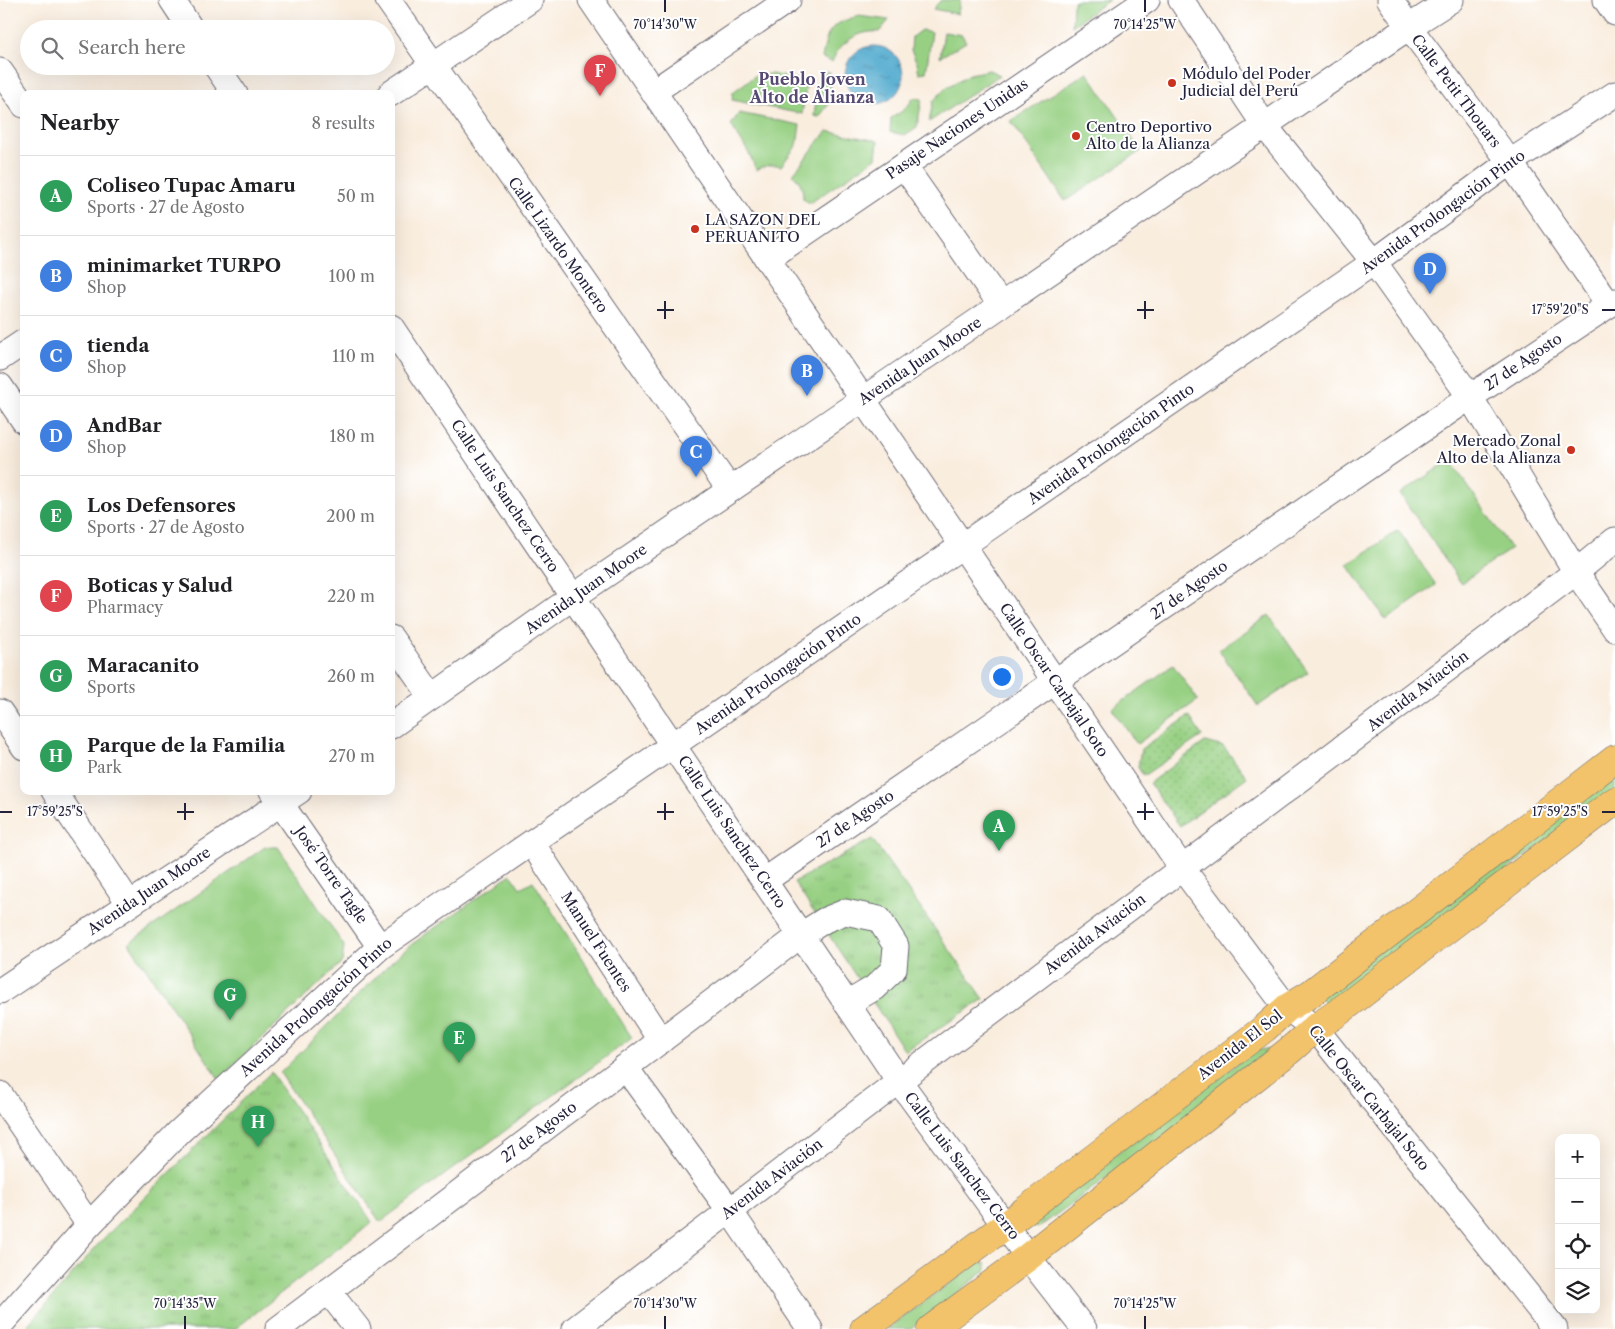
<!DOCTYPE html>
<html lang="en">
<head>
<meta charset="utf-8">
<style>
  :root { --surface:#fff; --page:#f2f2f2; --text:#202124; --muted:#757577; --line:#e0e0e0; --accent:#c8321e }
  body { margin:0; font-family:"Libre Caslon Text",serif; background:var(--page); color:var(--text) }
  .controls { position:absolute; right:15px; bottom:15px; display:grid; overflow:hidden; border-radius:10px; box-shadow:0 5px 20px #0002 }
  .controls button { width:45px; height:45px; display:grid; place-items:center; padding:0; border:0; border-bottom:1px solid var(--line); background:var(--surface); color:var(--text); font:25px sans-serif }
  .you { position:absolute; left:1001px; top:676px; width:18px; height:18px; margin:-12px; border:4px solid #fff; border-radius:50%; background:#1a73e8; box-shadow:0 0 0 8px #1a73e833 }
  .badge { display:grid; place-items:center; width:32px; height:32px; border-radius:50%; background:var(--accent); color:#fff; font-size:16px; font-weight:700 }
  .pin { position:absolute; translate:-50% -41px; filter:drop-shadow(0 1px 2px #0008) }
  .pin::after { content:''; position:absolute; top:26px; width:18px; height:15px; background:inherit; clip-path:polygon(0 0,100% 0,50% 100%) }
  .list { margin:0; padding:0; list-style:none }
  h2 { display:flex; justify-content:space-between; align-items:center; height:65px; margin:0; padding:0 20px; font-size:21px }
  h2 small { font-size:16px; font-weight:400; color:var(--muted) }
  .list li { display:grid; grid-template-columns:32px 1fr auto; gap:15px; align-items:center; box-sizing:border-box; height:80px; padding:0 20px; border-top:1px solid var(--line) }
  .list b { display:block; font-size:19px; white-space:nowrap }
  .list p { margin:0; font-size:16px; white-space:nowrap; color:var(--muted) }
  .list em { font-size:16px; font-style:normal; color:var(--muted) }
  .icon { flex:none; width:28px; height:28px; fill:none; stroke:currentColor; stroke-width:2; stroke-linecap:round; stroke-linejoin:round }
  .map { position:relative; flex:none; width:1615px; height:1329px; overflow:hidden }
  .search { position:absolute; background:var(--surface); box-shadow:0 5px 20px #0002; left:20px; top:20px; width:375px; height:55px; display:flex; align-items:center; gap:12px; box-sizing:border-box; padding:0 18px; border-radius:28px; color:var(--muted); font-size:19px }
  .panel { position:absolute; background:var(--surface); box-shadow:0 5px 20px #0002; left:20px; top:90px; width:375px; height:705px; border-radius:10px }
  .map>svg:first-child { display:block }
  .grass { fill:#97d083; stroke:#5c795f }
  .park { fill:url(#park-tufts); stroke:#5c795f }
  .garden { fill:url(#garden-dots); stroke:#5c795f }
  .water { fill:url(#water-ripples); stroke:#3a6685 }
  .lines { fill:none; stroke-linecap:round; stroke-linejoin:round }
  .minor-casing { stroke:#6d6974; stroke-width:27 }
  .major-casing { stroke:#6d6974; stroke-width:29 }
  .minor { stroke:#fff; stroke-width:25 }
  .major { stroke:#f2c36a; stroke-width:28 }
  .ticks { fill:none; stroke:#22223b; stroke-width:2 }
  .poi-dot { fill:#c8321e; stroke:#fff; stroke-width:2 }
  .labels { text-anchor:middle; stroke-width:4; stroke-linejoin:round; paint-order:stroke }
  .poi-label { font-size:15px; fill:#22223b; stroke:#fff; text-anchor:start }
  .street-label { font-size:15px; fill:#22223b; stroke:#fff }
  .neighbourhood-label { font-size:16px; font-weight:bold; fill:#564a73; stroke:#fff }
  .ticks-label { font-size:12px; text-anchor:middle; fill:#22223b; stroke:#fff; stroke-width:4; stroke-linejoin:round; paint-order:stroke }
</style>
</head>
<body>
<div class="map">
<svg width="1615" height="1329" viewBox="0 0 1615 1329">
  <defs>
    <pattern id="park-tufts" width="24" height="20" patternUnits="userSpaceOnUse" patternTransform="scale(1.25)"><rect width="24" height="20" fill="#97d083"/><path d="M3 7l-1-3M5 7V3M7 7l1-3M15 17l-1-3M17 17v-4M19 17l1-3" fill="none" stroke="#82b272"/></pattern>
    <pattern id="garden-dots" width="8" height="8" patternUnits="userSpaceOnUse" patternTransform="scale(1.25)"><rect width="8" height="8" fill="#97d083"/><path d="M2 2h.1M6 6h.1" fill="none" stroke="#82b272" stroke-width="1.8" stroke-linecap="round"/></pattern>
    <pattern id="water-ripples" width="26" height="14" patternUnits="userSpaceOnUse" patternTransform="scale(1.25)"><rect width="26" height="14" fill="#51aacf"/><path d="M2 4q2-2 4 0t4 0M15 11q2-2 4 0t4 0" fill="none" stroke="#438aa9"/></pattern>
  </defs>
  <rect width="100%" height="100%" fill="#fff"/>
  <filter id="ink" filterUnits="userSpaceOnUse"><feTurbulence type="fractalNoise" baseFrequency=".02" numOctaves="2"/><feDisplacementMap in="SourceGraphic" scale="10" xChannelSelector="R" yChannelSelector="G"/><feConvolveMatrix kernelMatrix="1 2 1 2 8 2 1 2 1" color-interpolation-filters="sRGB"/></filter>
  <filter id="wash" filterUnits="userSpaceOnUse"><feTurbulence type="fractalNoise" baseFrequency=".0096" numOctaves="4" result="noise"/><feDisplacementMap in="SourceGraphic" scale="20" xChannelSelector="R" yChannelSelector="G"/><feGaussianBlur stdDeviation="1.12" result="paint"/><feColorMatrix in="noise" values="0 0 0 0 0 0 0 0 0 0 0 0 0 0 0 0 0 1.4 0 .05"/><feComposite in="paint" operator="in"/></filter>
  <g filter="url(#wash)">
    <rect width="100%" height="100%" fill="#f9edde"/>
    <g class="grass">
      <path d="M941,0H960L958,14L933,9Z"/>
      <path d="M1075,0H1109L1072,26L1073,5Z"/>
      <path d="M858,16L889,20L879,32C858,30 839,43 832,62L822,58C828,29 829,25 858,16Z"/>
      <path d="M921,30L932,32L926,72L919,73L917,63L911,50L912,37Z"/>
      <path d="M944,32L962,35L966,42L940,57Z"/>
      <path d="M989,70L1000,75L929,122L933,101L947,87L970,74Z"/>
      <path d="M820,72H830V84L834,97L819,117L814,116Z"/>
      <path d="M1087,72L1141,151L1065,201L1011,121Z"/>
      <path d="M771,74L807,81L802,114L732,100L733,92L756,75Z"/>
      <path d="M913,98L922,99L917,127L905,135L890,132L891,118C900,113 908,108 913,98Z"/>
      <path d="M739,113L800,125L797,145L781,166C773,163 764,166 756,170L750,155L731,125Z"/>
      <path d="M827,131L878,141L876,158L810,203L803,199C803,188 801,182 793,174Z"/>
      <path d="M1450,460L1511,549L1461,583L1400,494Z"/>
      <path d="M1398,530L1436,585L1386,620L1348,565Z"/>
      <path d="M1269,615L1308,672L1258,706L1219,650Z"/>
      <path d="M1173,665L1198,700L1137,744L1112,709Z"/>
      <path d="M1615,767V789L1328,1004L1319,997Z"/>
      <path d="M265,847H278L344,946L342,962L219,1079L129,943Z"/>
      <path d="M511,874L520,888L533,881L632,1038L380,1222L280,1073L392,961L412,944Z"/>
      <path d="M1267,1049L1268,1056L1182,1123L1038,1228L1029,1225L1030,1217L1255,1050Z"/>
      <path d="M979,1262L986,1264V1270L911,1329H887Z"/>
    </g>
    <g class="park">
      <path d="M872,839L984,999L905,1051L794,882Z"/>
      <path d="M271,1072L372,1222L235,1329H25L102,1240Z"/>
    </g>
    <g class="garden">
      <path d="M1189,716L1202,736L1143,776L1138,767L1141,749Z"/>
      <path d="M1205,742L1224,747L1247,777L1180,826L1149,783Z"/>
    </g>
    <circle class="water" cx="874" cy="75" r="29"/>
  </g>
  <g filter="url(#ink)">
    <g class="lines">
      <g class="minor-casing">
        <g id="minor">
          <path d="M172,0L191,29"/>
          <path d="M388,0L730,490"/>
          <path d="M591,0L1182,868L1287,1008L1315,1028L1555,1329"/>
          <path d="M1181,0L1265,126L1374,262L1470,397L1576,572L1615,629"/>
          <path d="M1390,0L1409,27L1510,162L1609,305"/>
          <path d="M1606,0L1615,13"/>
          <path d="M216,66L235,94"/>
          <path d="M0,71L24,105"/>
          <path d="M653,92L788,0"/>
          <path d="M390,94L530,0"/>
          <path d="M904,166L1001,305"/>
          <path d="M767,259L1147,0"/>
          <path d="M391,327L899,1081L1028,1257L1084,1329"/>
          <path d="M0,358L24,342"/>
          <path d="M0,386L24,421"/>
          <path d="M391,638L432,697"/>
          <path d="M0,712L24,747"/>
          <path d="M391,726L573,597L1409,27L1451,0"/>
          <path d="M54,791L129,903"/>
          <path d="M272,791L380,947"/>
          <path d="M532,843L661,1041"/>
          <path d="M764,881L1470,397L1615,301"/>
          <path d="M0,991L299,791"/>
          <path d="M625,1067L730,1211L810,1329"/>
          <path d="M0,1094L89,1225"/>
          <path d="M328,1291L358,1329"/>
          <path d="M0,1325L89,1225L179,1132L380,947L1374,262L1510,162L1615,94"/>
          <path d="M278,1329L801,935L825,920L845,912L879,919L896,946L894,969L874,988L847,1004"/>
          <path d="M575,1329L899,1081L1576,572L1615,540"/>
        </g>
      </g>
      <g class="major-casing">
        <g id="major">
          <path d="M864,1329L1006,1225L1265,1028L1287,1008L1310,994L1615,759"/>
          <path d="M931,1329L1028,1257L1290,1050L1315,1028L1336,1014L1615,801"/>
        </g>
      </g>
      <use href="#minor" class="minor"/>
      <use href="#major" class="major"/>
    </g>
  </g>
  <path class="ticks" d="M665,0V12M1145,0V12M665,301V319M1145,301V319M657,310H674M1137,310H1154M1602,310H1615M185,803V820M665,803V820M1145,803V820M0,812H12M177,812H194M657,812H674M1137,812H1154M1602,812H1615M185,1316V1329M665,1316V1329M1145,1316V1329"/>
  <g class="poi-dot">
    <circle cx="1172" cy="83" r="5"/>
    <circle cx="1076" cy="136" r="5"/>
    <circle cx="695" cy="229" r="5"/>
    <circle cx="1571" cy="450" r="5"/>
  </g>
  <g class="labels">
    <g class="poi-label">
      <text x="1182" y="79">Módulo del Poder<tspan x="1182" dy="17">Judicial del Perú</tspan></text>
      <text x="1086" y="132">Centro Deportivo<tspan x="1086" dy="17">Alto de la Alianza</tspan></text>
      <text x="705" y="225">LA SAZON DEL<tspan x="705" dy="17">PERUANITO</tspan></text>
      <text x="1561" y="446" text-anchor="end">Mercado Zonal<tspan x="1561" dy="17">Alto de la Alianza</tspan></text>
    </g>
    <g class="street-label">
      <text transform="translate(1456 91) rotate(53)" y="5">Calle Petit Thouars</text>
      <text transform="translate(957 129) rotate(-34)" y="5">Pasaje Naciones Unidas</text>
      <text transform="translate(1443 212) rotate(-36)" y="5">Avenida Prolongación Pinto</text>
      <text transform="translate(558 245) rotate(55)" y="5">Calle Lizardo Montero</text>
      <text transform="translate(920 361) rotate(-34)" y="5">Avenida Juan Moore</text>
      <text transform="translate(1523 362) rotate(-34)" y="5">27 de Agosto</text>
      <text transform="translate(1111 444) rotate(-35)" y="5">Avenida Prolongación Pinto</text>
      <text transform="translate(505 496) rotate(56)" y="5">Calle Luis Sanchez Cerro</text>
      <text transform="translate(586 589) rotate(-35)" y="5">Avenida Juan Moore</text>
      <text transform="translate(1189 590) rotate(-35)" y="5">27 de Agosto</text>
      <text transform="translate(778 674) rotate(-35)" y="5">Avenida Prolongación Pinto</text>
      <text transform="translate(1054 680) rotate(56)" y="5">Calle Oscar Carbajal Soto</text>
      <text transform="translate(1418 691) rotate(-37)" y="5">Avenida Aviación</text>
      <text transform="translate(855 819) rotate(-34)" y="5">27 de Agosto</text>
      <text transform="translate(732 832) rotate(56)" y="5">Calle Luis Sanchez Cerro</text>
      <text transform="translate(331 875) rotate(55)" y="5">José Torre Tagle</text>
      <text transform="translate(149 891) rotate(-34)" y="5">Avenida Juan Moore</text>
      <text transform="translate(1095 934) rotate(-37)" y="5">Avenida Aviación</text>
      <text transform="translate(596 942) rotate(57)" y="5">Manuel Fuentes</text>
      <text transform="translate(316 1007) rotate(-42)" y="5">Avenida Prolongación Pinto</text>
      <text transform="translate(1240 1045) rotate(-38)" y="5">Avenida El Sol</text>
      <text transform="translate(1369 1098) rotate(51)" y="5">Calle Oscar Carbajal Soto</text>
      <text transform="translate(539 1132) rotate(-37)" y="5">27 de Agosto</text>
      <text transform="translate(962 1166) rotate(53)" y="5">Calle Luis Sanchez Cerro</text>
      <text transform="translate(772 1179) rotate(-37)" y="5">Avenida Aviación</text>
    </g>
    <g class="neighbourhood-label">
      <text x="812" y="85">Pueblo Joven<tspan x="812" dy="18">Alto de Alianza</tspan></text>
    </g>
  </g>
  <g class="ticks-label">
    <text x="665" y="29">70°14'30"W</text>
    <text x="1145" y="29">70°14'25"W</text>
    <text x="1560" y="314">17°59'20"S</text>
    <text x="55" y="816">17°59'25"S</text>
    <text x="1560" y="816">17°59'25"S</text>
    <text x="185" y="1308">70°14'35"W</text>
    <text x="665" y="1308">70°14'30"W</text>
    <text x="1145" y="1308">70°14'25"W</text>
  </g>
</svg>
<div class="controls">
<button>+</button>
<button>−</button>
<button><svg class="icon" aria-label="locate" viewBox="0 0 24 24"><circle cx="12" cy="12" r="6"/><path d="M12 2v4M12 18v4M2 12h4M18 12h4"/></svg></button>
<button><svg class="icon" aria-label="layers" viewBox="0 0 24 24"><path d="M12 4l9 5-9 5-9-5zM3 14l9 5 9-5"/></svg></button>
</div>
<div class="you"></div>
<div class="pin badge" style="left:999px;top:851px;background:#2e9e5b">A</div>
<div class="pin badge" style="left:807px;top:396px;background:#3f7fe0">B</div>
<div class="pin badge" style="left:696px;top:477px;background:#3f7fe0">C</div>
<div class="pin badge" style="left:1430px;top:294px;background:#3f7fe0">D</div>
<div class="pin badge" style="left:459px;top:1063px;background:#2e9e5b">E</div>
<div class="pin badge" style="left:600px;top:96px;background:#e0444e">F</div>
<div class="pin badge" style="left:230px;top:1020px;background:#2e9e5b">G</div>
<div class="pin badge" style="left:258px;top:1147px;background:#2e9e5b">H</div>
<div class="search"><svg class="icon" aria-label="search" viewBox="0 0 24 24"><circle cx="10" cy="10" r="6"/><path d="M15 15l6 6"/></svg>Search here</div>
<section class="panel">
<h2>Nearby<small>8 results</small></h2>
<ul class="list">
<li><span class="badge" style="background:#2e9e5b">A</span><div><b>Coliseo Tupac Amaru</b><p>Sports · 27 de Agosto</p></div><em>50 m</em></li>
<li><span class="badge" style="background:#3f7fe0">B</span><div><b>minimarket TURPO</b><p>Shop</p></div><em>100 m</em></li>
<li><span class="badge" style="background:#3f7fe0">C</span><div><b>tienda</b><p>Shop</p></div><em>110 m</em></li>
<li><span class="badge" style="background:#3f7fe0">D</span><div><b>AndBar</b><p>Shop</p></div><em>180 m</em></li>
<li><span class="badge" style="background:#2e9e5b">E</span><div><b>Los Defensores</b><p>Sports · 27 de Agosto</p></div><em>200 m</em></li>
<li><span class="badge" style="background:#e0444e">F</span><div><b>Boticas y Salud</b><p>Pharmacy</p></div><em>220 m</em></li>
<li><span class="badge" style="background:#2e9e5b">G</span><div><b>Maracanito</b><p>Sports</p></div><em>260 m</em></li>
<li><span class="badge" style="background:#2e9e5b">H</span><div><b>Parque de la Familia</b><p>Park</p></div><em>270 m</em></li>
</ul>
</section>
</div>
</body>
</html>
